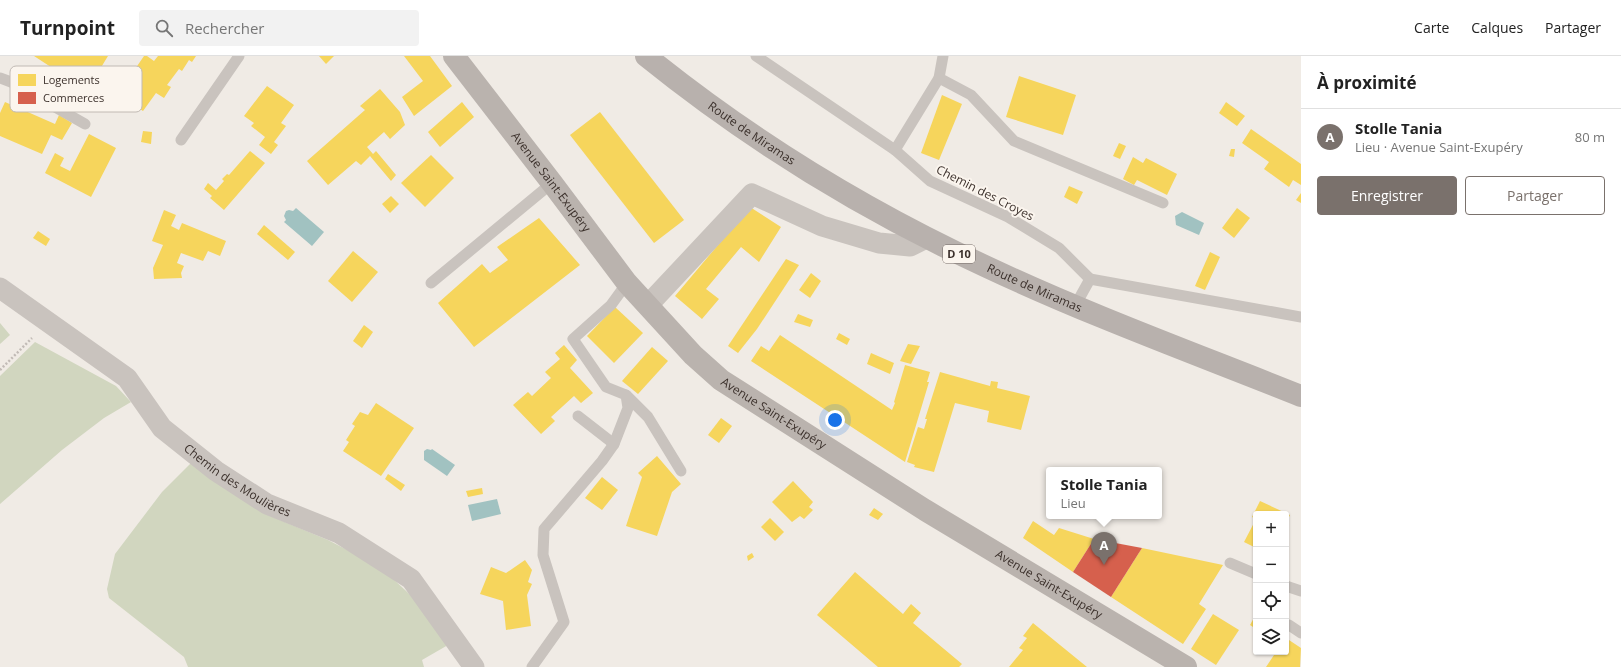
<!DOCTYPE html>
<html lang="fr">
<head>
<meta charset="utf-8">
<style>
  :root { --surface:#fff; --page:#f2f2f2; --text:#222; --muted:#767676; --line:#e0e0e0; --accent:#7a716c }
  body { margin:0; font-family:"Open Sans",sans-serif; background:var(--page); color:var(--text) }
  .controls { position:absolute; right:12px; bottom:12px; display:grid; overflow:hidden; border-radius:4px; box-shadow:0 1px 3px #0004 }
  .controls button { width:36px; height:36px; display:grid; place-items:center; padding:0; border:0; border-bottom:1px solid var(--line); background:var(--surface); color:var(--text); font:20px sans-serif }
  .you { position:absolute; left:835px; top:364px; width:14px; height:14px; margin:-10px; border:3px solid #fff; border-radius:50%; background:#1a73e8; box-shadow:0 0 0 6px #1a73e833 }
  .badge { display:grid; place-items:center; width:26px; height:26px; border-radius:50%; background:var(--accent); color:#fff; font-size:13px; font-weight:700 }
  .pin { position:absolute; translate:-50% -33px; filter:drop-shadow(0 1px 2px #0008) }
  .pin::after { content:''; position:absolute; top:21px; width:14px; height:12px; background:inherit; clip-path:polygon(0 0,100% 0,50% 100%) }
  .popup { position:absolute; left:1046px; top:411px; width:116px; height:52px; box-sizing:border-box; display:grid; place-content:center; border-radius:4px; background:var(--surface); filter:drop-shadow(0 1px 3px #0005); font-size:13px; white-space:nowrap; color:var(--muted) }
  .popup b { font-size:15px; color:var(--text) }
  .popup::after { content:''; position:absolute; left:50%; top:100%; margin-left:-8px; border:8px solid transparent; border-top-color:var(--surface) }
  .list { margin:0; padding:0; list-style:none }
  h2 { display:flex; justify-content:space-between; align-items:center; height:52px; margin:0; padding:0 16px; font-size:17px }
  h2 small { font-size:13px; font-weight:400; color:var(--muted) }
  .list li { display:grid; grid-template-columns:26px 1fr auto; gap:12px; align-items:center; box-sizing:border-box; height:56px; padding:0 16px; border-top:1px solid var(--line) }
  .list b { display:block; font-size:15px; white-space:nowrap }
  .list p { margin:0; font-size:13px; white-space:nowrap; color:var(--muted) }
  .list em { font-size:13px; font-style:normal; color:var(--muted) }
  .actions { display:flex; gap:8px; padding:12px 16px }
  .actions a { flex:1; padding:9px 0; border:1px solid var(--accent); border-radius:4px; text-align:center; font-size:14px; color:var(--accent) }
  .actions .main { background:var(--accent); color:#fff }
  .icon { flex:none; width:22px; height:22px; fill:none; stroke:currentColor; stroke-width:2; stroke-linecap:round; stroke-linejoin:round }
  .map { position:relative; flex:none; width:1301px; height:611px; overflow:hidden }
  header { display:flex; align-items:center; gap:24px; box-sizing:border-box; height:56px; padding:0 20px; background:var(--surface); border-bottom:1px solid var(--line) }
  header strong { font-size:19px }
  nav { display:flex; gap:22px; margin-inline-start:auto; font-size:14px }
  .search { width:280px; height:36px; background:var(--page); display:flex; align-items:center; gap:10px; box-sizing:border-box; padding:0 14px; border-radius:4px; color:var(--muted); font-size:15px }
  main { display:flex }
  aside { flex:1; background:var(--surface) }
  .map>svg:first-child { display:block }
  .green { fill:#d1d6bf }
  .water { fill:#a1c2c1 }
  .homes { fill:#f6d55c }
  .shops { fill:#d6604d }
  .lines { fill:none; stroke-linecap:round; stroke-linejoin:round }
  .path { stroke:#c2bbb6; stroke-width:2.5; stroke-dasharray:2 2; stroke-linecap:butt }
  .lane { stroke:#c9c3be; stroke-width:11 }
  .street { stroke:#c9c3be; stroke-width:21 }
  .secondary { stroke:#bab3ae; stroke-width:22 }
  .primary { stroke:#b8b1ad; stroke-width:22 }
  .labels { text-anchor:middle; stroke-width:4; stroke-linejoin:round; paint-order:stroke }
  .shield { fill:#fbf5ee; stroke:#756b66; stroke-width:1 }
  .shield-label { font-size:11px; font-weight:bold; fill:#3b302b }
  .street-label { font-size:12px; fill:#3b302b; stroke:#fbf5ee }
  .key { fill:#fbf5ee; stroke:#c1bab4; stroke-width:1 }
  .key-label { font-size:11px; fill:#3b302b }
</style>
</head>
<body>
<header>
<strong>Turnpoint</strong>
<div class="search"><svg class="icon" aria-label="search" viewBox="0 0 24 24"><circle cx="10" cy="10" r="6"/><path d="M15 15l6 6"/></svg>Rechercher</div>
<nav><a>Carte</a><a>Calques</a><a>Partager</a></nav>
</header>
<main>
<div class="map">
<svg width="1301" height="611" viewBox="0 0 1301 611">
  <rect width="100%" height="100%" fill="#f0ebe5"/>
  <g class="green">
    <path d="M0,267L10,279L0,288Z"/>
    <path d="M35,286L116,330L131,346L104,362L62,394L0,448V320Z"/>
    <path d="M192,406L263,457L328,484L355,498L390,520L434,561L448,589L422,604L424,611H188L184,601L109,542L107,533L115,498L162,436Z"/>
  </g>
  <g class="water">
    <path d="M296,152L324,176L312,190L284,166L286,164L284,160L286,155L289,154L293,155Z"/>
    <path d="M1182,156L1204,167L1199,179L1176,169L1175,160Z"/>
    <path d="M427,393L431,394L432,393L455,409L447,420L424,404V395Z"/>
    <path d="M497,443L501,458L472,465L468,449Z"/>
  </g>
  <g class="homes">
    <path d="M34,0H108L97,18L87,12L77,28Z"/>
    <path d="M144,0H147L154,5L158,0H196L192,6L189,4L182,15L179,13L167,29L171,31L164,42L156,37L143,55L118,38Z"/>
    <path d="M319,0H334L326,8Z"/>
    <path d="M404,0H430L452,30L414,60L402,41L423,25Z"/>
    <path d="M1019,20L1076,39L1063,79L1006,61Z"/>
    <path d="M267,30L294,49L281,67L286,70L274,86L278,89L271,98L259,89L265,81L251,70L254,67L244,60Z"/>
    <path d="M380,33L400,56L405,69L390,83L384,76L367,91L373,98L376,95L396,119L391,125L370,100L361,109L356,105L328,129L307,105L365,54L360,50Z"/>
    <path d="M942,39L962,48L939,104L921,97Z"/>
    <path d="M5,46L55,68L59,59L72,67L62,84L51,79L42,98L0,80V57Z"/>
    <path d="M462,46L474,61L440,91L428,76Z"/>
    <path d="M1226,46L1245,60L1237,70L1219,57Z"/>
    <path d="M600,56L684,164L654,187L570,79Z"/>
    <path d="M1251,73L1301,108V129L1293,124L1289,131L1264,113L1269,106L1242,87Z"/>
    <path d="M143,75L152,76L151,88L141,86Z"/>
    <path d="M89,78L116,92L91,141L45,117L55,97L64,102L60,110L70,115Z"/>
    <path d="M1119,87L1126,90L1120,103L1113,100Z"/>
    <path d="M1231,93H1235L1234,101L1229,100Z"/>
    <path d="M250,95L265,107L224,154L210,142L212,140L204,133L208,127L216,134L224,125L222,123L227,118L229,119Z"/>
    <path d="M431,99L454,122L425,151L401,127Z"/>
    <path d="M1133,101L1143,107L1146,102L1177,118L1167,139L1137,124L1134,129L1123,123Z"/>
    <path d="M1069,130L1083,136L1077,148L1064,141Z"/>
    <path d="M1301,137V147L1296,144Z"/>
    <path d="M391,140L399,148L390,157L382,148Z"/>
    <path d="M750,151L781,171L759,206L741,191L706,233L719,243L702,263L675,240Z"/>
    <path d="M1237,152L1250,162L1234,182L1222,172Z"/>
    <path d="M164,154L176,159L171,170L179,174L182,167L226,185L220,200L208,195L203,205L181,197L177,207L184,210L181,217L182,222L154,223L153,212L163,189L152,185Z"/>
    <path d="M539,162L580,209L474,291L438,247L482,208L490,217L508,204L497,191Z"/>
    <path d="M264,169L295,196L288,204L257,178Z"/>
    <path d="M38,175L50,183L46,190L33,182Z"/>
    <path d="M353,195L378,216L352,246L328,225Z"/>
    <path d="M1210,196L1220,201L1205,234L1195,230Z"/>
    <path d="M786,203L799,209L757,273L738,297L728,290Z"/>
    <path d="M811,217L821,225L810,242L799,234Z"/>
    <path d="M615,251L643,277L614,307L587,280Z"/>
    <path d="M798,258L813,264L810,271L794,266Z"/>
    <path d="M364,269L373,276L362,292L353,285Z"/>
    <path d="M839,277L850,283L847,289L836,283Z"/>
    <path d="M780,279L892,354L895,347L894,346L905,309L930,316L927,326H929L905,406L751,305L761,290L769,295Z"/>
    <path d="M908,288L920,290L911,308L900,305Z"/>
    <path d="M564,289L577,304L570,312L593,337L581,347L574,340L551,361L555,365L541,378L513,349L528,336L532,340L551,322L545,316L560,303L555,297Z"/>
    <path d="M652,291L668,305L638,338L622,325Z"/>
    <path d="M871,297L894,307L890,318L867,308Z"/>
    <path d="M940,316L990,330L991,325L998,326L997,332L1030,340L1021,374L987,366L989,355L955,347L934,416L914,411L915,409L907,406L918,371L924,373L927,363H925Z"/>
    <path d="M376,347L414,372L381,420L343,395L349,386L346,384L355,370L352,368L360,356L368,359Z"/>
    <path d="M721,362L732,370L719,387L708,379Z"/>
    <path d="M657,400L681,428L672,436L657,480L626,470L642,421L638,417Z"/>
    <path d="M388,418L405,429L401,435L385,423Z"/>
    <path d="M602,421L618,434L602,454L585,442Z"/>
    <path d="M793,425L813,446L809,451L813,454L804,463L800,460L792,466L772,446Z"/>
    <path d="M482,432L483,438L468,441L466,435Z"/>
    <path d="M1260,445L1290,459L1286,467V458H1256V492L1244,486L1256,463L1252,461Z"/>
    <path d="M874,452L883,458L878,464L869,459Z"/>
    <path d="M770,462L784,476L775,485L761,471Z"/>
    <path d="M1033,465L1054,479L1059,472L1094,483L1073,516L1023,482Z"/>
    <path d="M1142,492L1223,509L1199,548L1206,553L1183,588L1111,541Z"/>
    <path d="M752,497L754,501L748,505L747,500Z"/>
    <path d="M525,504L532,514L528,526L532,528L527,539L531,570L506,574L503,545L480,538L491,511L506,517Z"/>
    <path d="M855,516L903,558L911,548L921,557L913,567L962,608L959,611H878L817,559Z"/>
    <path d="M1213,558L1239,574L1216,609L1191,593Z"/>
    <path d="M1256,558V573L1250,569Z"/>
    <path d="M1033,567L1087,611H1009L1023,594L1019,592L1027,582L1023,580Z"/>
    <path d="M1286,582L1301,592L1300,611H1266L1276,596H1286Z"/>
  </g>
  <path class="shops" d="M1094,483L1142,492L1111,541L1073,516Z"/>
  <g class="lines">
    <path class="path" d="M0,314L32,282"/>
    <g class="lane">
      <path d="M756,0L895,94"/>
      <path d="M943,0L939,22L895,94L930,125L1008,161L1059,192L1090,223"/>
      <path d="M0,22L11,26L85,68"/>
      <path d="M939,22L971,39L1014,85L1163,147"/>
      <path d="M181,84L239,0"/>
      <path d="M431,227L552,127"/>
      <path d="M1075,250L1090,223L1301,261"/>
      <path d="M626,339L648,361L681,415"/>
      <path d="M578,360L614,388"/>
      <path d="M1230,507L1256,518"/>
      <path d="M1286,530L1301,535"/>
      <path d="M1289,569L1301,577"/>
      <path d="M532,611L564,566L543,499L544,473L602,405L614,388L628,352L626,339L606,331L573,283L611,249L627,227"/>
    </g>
    <g class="street">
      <path id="s1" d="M0,232L127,322L162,372L216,415L267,448L339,477L411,523L474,611"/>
      <path d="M648,249L752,138L822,170L879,187L910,190L926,182"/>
    </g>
    <path class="secondary" id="s2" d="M454,0L552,127L627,227L693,299L721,324L925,454L1186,611"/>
    <path class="primary" id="s3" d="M646,0C750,84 866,155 987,211C1089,259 1196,298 1301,340"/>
  </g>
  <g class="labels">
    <rect class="shield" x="943" y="189" width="32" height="18" rx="3"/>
    <g class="shield-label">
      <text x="959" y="202">D 10</text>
    </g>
    <g class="street-label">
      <text dy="4" stroke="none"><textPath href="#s3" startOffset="131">Route de Miramas</textPath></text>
      <text dy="4" stroke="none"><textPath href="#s2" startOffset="159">Avenue Saint-Exupéry</textPath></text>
      <text transform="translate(985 137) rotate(27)" y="4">Chemin des Croyes</text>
      <text dy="4" stroke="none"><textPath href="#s3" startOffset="454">Route de Miramas</textPath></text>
      <text dy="4" stroke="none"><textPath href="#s2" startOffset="483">Avenue Saint-Exupéry</textPath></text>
      <text dy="4" stroke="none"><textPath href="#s1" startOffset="309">Chemin des Moulières</textPath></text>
      <text dy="4" stroke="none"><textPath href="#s2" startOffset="807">Avenue Saint-Exupéry</textPath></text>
    </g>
  </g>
  <rect x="10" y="10" width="132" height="46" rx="6" class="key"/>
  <rect x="18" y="18" width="18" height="12" fill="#f6d55c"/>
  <rect x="18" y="36" width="18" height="12" fill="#d6604d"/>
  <g class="key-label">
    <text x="43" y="28">Logements</text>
    <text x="43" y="46">Commerces</text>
  </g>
</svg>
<div class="controls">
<button>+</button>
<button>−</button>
<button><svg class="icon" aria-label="locate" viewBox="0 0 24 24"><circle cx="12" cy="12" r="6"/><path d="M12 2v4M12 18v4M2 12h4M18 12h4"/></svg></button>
<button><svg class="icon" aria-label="layers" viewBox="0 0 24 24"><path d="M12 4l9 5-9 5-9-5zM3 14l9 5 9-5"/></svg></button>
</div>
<div class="you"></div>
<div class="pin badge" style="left:1104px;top:509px">A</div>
<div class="popup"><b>Stolle Tania</b>Lieu</div>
</div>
<aside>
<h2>À proximité<small></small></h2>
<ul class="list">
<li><span class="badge">A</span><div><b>Stolle Tania</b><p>Lieu · Avenue Saint-Exupéry</p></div><em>80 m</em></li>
</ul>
<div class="actions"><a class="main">Enregistrer</a><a>Partager</a></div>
</aside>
</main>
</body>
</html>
